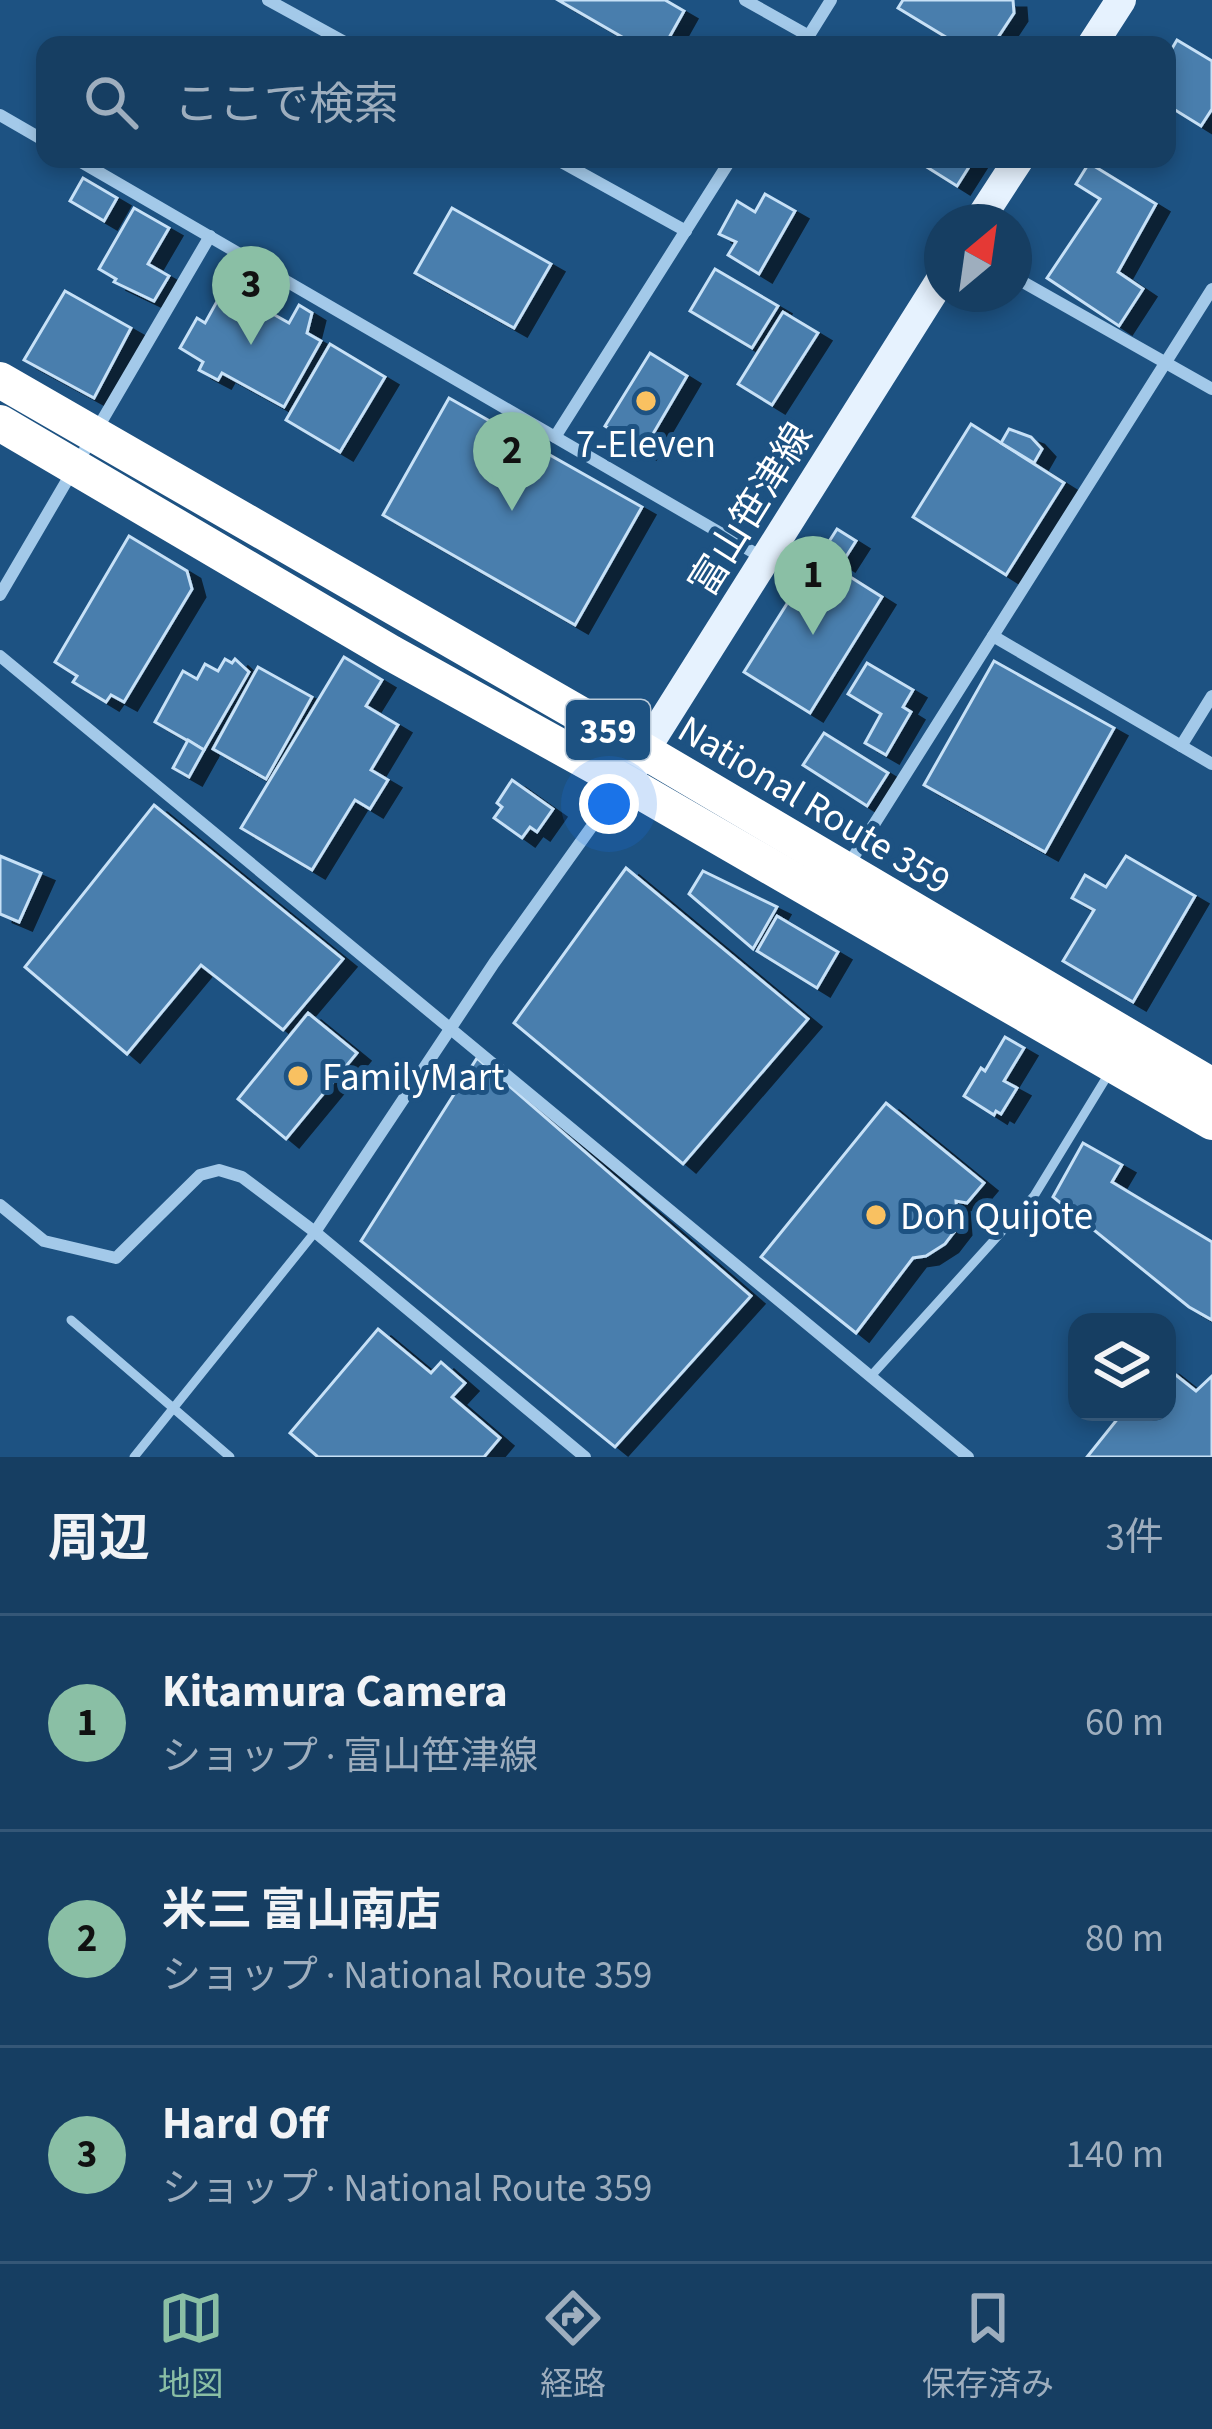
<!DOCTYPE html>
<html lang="ja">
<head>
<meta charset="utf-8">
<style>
  :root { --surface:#163e62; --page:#23496b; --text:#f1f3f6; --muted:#9eaebe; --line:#355777; --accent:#8abfa5 }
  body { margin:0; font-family:"Source Sans 3","Noto Sans JP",sans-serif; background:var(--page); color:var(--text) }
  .controls { position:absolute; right:36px; bottom:36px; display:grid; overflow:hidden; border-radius:24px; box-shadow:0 6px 18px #0003 }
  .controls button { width:108px; height:108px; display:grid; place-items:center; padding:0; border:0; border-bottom:3px solid var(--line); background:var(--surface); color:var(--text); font:60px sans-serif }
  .compass { position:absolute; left:924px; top:204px; width:108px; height:108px; border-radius:50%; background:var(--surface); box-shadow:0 6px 18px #0003; rotate:29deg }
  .you { position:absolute; left:609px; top:804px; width:42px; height:42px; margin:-30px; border:9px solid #fff; border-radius:50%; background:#1a73e8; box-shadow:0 0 0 18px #1a73e833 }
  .badge { display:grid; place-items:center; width:78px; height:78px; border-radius:50%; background:var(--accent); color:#111; font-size:39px; font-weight:700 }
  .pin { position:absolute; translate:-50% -99px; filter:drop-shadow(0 3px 6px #0008) }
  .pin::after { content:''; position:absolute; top:63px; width:42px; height:36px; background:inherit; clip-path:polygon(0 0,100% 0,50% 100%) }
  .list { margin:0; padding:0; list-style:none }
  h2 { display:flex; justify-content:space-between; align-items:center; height:156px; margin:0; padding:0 48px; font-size:51px }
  h2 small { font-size:39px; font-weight:400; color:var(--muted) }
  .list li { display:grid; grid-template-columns:78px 1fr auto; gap:36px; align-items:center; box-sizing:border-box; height:216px; padding:0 48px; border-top:3px solid var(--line) }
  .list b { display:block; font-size:45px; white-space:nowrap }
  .list p { margin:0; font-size:39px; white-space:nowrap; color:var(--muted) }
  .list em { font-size:39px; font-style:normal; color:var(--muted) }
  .icon { flex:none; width:66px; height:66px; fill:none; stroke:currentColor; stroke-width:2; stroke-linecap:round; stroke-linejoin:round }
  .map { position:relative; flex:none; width:1212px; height:1457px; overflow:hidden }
  .search { position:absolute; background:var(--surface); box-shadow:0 6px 18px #0003; left:36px; right:36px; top:36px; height:132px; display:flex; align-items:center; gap:30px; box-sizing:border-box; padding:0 42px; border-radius:24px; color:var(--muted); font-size:45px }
  .sheet { height:804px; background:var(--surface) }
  nav { display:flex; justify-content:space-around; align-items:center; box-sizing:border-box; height:168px; border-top:3px solid var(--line); background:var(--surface); font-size:33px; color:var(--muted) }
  nav a { display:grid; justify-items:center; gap:6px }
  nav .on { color:var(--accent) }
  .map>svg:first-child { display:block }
  .building { fill:#4a7ead; stroke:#c7e1f7; stroke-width:3; filter:url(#shadow) }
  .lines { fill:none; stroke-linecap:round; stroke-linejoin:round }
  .lane { stroke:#a3c9e9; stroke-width:9 }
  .street { stroke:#a3c9e9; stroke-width:12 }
  .primary { stroke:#e6f2fe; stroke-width:30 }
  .highway { stroke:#fff; stroke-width:36 }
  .poi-dot { fill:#f9c161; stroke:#1d5282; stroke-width:4.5 }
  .labels { text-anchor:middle; stroke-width:10; stroke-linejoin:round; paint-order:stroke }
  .shield { fill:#1d5282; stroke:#bbcbda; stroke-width:3 }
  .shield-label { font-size:36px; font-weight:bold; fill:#fff }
  .poi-label { font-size:39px; fill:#fff; stroke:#1d5282; text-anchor:start }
  .street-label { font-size:39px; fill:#fff; stroke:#1d5282 }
</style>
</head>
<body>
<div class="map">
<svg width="1212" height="1457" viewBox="0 0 1212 1457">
  <defs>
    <filter id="shadow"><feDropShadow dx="13" dy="8" stdDeviation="0" flood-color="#0009"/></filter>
  </defs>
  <rect width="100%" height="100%" fill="#1d5282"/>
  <g class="building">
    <path d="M558,0H665L684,11L665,45H636Z"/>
    <path d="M903,0H1013L1014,13L993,45H959L898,8Z"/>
    <path d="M1177,40L1212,61V109L1201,126L1167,105V57Z"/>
    <path d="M914,159H974L957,186Z"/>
    <path d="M1089,163L1156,204L1118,272L1143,289L1119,326L1047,278L1100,199L1076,184Z"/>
    <path d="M83,178L117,198L104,221L70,201Z"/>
    <path d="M765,194L795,211L759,274L728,255L736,242L719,234L737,201L755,212Z"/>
    <path d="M134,208L169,228L148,264L169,276L154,301L114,282L116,279L99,269Z"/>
    <path d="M452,208L551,264L514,328L415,273Z"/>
    <path d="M715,269L778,306L752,348L690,311Z"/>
    <path d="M225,287L289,323L299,305L312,313L307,333L321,341L284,407L222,373L218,380L199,370L203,362L180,348L197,318L205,323Z"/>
    <path d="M65,291L131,328L94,398L24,360Z"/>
    <path d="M783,312L818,333L772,405L738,384Z"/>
    <path d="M330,344L385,377L340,452L286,420Z"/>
    <path d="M650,353L687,376L643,451L605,426Z"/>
    <path d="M449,398L642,507L575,625L383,515Z"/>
    <path d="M971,424L1064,483L1006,575L913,517Z"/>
    <path d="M1009,429L1031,437L1042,449L1034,463L1001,443Z"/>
    <path d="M837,529L856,541L842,563L823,551Z"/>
    <path d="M129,536L187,571L192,589L124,702L111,695L106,702L73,682L77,676L55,662Z"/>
    <path d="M817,556L882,597L810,713L744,672Z"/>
    <path d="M344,657L382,680L366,706L398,725L371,770L388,780L370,809L355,800L312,870L241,828Z"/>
    <path d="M225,659L232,663L235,659L249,672L204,750L155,722L183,671L197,679L205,664L218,671Z"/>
    <path d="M994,661L1114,728L1045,852L924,785Z"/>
    <path d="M867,663L913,690L903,707L911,712L886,755L865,743L881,714L848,694Z"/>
    <path d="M258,667L312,697L266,779L213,749Z"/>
    <path d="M824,733L888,773L867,806L803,765Z"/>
    <path d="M188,740L204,750L189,777L173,768Z"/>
    <path d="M512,780L553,809L537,832L530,827L522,838L494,818L502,807L497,803Z"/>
    <path d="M154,805L343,959L283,1030L201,965L127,1054L25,967Z"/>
    <path d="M0,856L41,873L19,922L0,914Z"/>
    <path d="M1126,856L1195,896L1133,1002L1063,961L1094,910L1072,898L1085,875L1106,887Z"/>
    <path d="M626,868L808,1019L683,1164L514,1023Z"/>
    <path d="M703,871L777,907L753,949L689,894Z"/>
    <path d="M777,916L838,952L817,988L757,951Z"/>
    <path d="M308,1013L357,1053L286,1139L238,1099Z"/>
    <path d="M1005,1037L1024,1048L1004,1081L1017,1088L1001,1114L996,1111L994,1115L964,1096L981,1068L985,1071Z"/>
    <path d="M477,1058L751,1296L615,1447L361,1241Z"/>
    <path d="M886,1103L984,1183L967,1203L956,1201L958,1227L945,1244L926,1256L913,1258L856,1333L761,1257Z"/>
    <path d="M1083,1143L1122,1165L1112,1182L1212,1242V1320L1189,1307L1053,1197Z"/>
    <path d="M378,1329L431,1373L441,1362L465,1383L452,1397L500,1438L484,1457H318L290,1433Z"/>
    <path d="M1167,1368L1196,1391L1212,1376V1457H1087L1123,1412H1167Z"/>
  </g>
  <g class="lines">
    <g class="lane">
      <path d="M71,1320L230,1457"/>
      <path d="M871,1376L1034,1196L1111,1070"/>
      <path d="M134,1457L315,1232"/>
    </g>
    <g class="street">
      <path d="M268,0L350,45"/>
      <path d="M745,0L809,36"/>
      <path d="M803,45L831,0"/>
      <path d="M0,115L45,141"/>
      <path d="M76,159L765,559"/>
      <path d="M556,159L686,231"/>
      <path d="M1014,277L1212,389"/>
      <path d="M555,437L731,159"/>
      <path d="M0,595L210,236"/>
      <path d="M993,636L1212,764"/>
      <path d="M0,656L968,1457"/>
      <path d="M1181,746L1212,696"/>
      <path d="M849,864L1212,289"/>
      <path d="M0,1205L44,1241L116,1258L200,1175L219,1170L242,1177L315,1232L585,1457"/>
      <path d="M315,1232L494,963L620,787"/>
    </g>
    <g class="primary">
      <path d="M1092,45L1121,0"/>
      <path d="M978,222L1019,159"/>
      <path d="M634,767L942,278"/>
    </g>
    <g class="highway">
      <path d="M0,380L644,751L1212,1086"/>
      <path d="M0,423L391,653L624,782L1212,1122"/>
    </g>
  </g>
  <g class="poi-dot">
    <circle cx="646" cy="401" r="12"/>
    <circle cx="298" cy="1076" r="12"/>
    <circle cx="876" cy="1215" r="12"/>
  </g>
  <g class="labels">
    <rect class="shield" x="566" y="700" width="84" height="60" rx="9"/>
    <g class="shield-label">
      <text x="608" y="743">359</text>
    </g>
    <g class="poi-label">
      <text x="646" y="457" text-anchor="middle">7-Eleven</text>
      <text x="322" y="1090">FamilyMart</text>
      <text x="900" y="1229">Don Quijote</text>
    </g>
    <g class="street-label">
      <text transform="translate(750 509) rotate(-58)" y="14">富山笹津線</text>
      <text transform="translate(815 804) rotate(31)" y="14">National Route 359</text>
    </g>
  </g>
</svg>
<div class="controls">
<button><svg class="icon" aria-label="layers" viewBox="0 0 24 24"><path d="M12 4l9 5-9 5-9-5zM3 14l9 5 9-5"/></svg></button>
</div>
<svg class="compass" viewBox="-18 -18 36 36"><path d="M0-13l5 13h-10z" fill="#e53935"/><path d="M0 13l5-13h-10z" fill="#9eaebe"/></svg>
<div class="you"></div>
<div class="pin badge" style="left:813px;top:635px">1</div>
<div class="pin badge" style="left:512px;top:511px">2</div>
<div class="pin badge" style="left:251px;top:345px">3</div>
<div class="search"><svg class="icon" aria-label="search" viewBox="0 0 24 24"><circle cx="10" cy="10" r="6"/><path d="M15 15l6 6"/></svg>ここで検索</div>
</div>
<section class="sheet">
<h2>周辺<small>3件</small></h2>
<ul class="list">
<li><span class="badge">1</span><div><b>Kitamura Camera</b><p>ショップ · 富山笹津線</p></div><em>60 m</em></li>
<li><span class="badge">2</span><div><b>米三 富山南店</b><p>ショップ · National Route 359</p></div><em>80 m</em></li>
<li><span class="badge">3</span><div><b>Hard Off</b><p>ショップ · National Route 359</p></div><em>140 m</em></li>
</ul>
</section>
<nav>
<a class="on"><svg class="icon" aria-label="map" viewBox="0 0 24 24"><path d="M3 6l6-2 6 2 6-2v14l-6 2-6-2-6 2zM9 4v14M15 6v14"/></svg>地図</a>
<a><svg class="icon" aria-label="directions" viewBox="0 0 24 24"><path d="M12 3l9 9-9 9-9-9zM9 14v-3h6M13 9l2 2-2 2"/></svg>経路</a>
<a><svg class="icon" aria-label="saved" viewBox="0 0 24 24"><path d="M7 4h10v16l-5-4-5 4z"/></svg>保存済み</a>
</nav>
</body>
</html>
